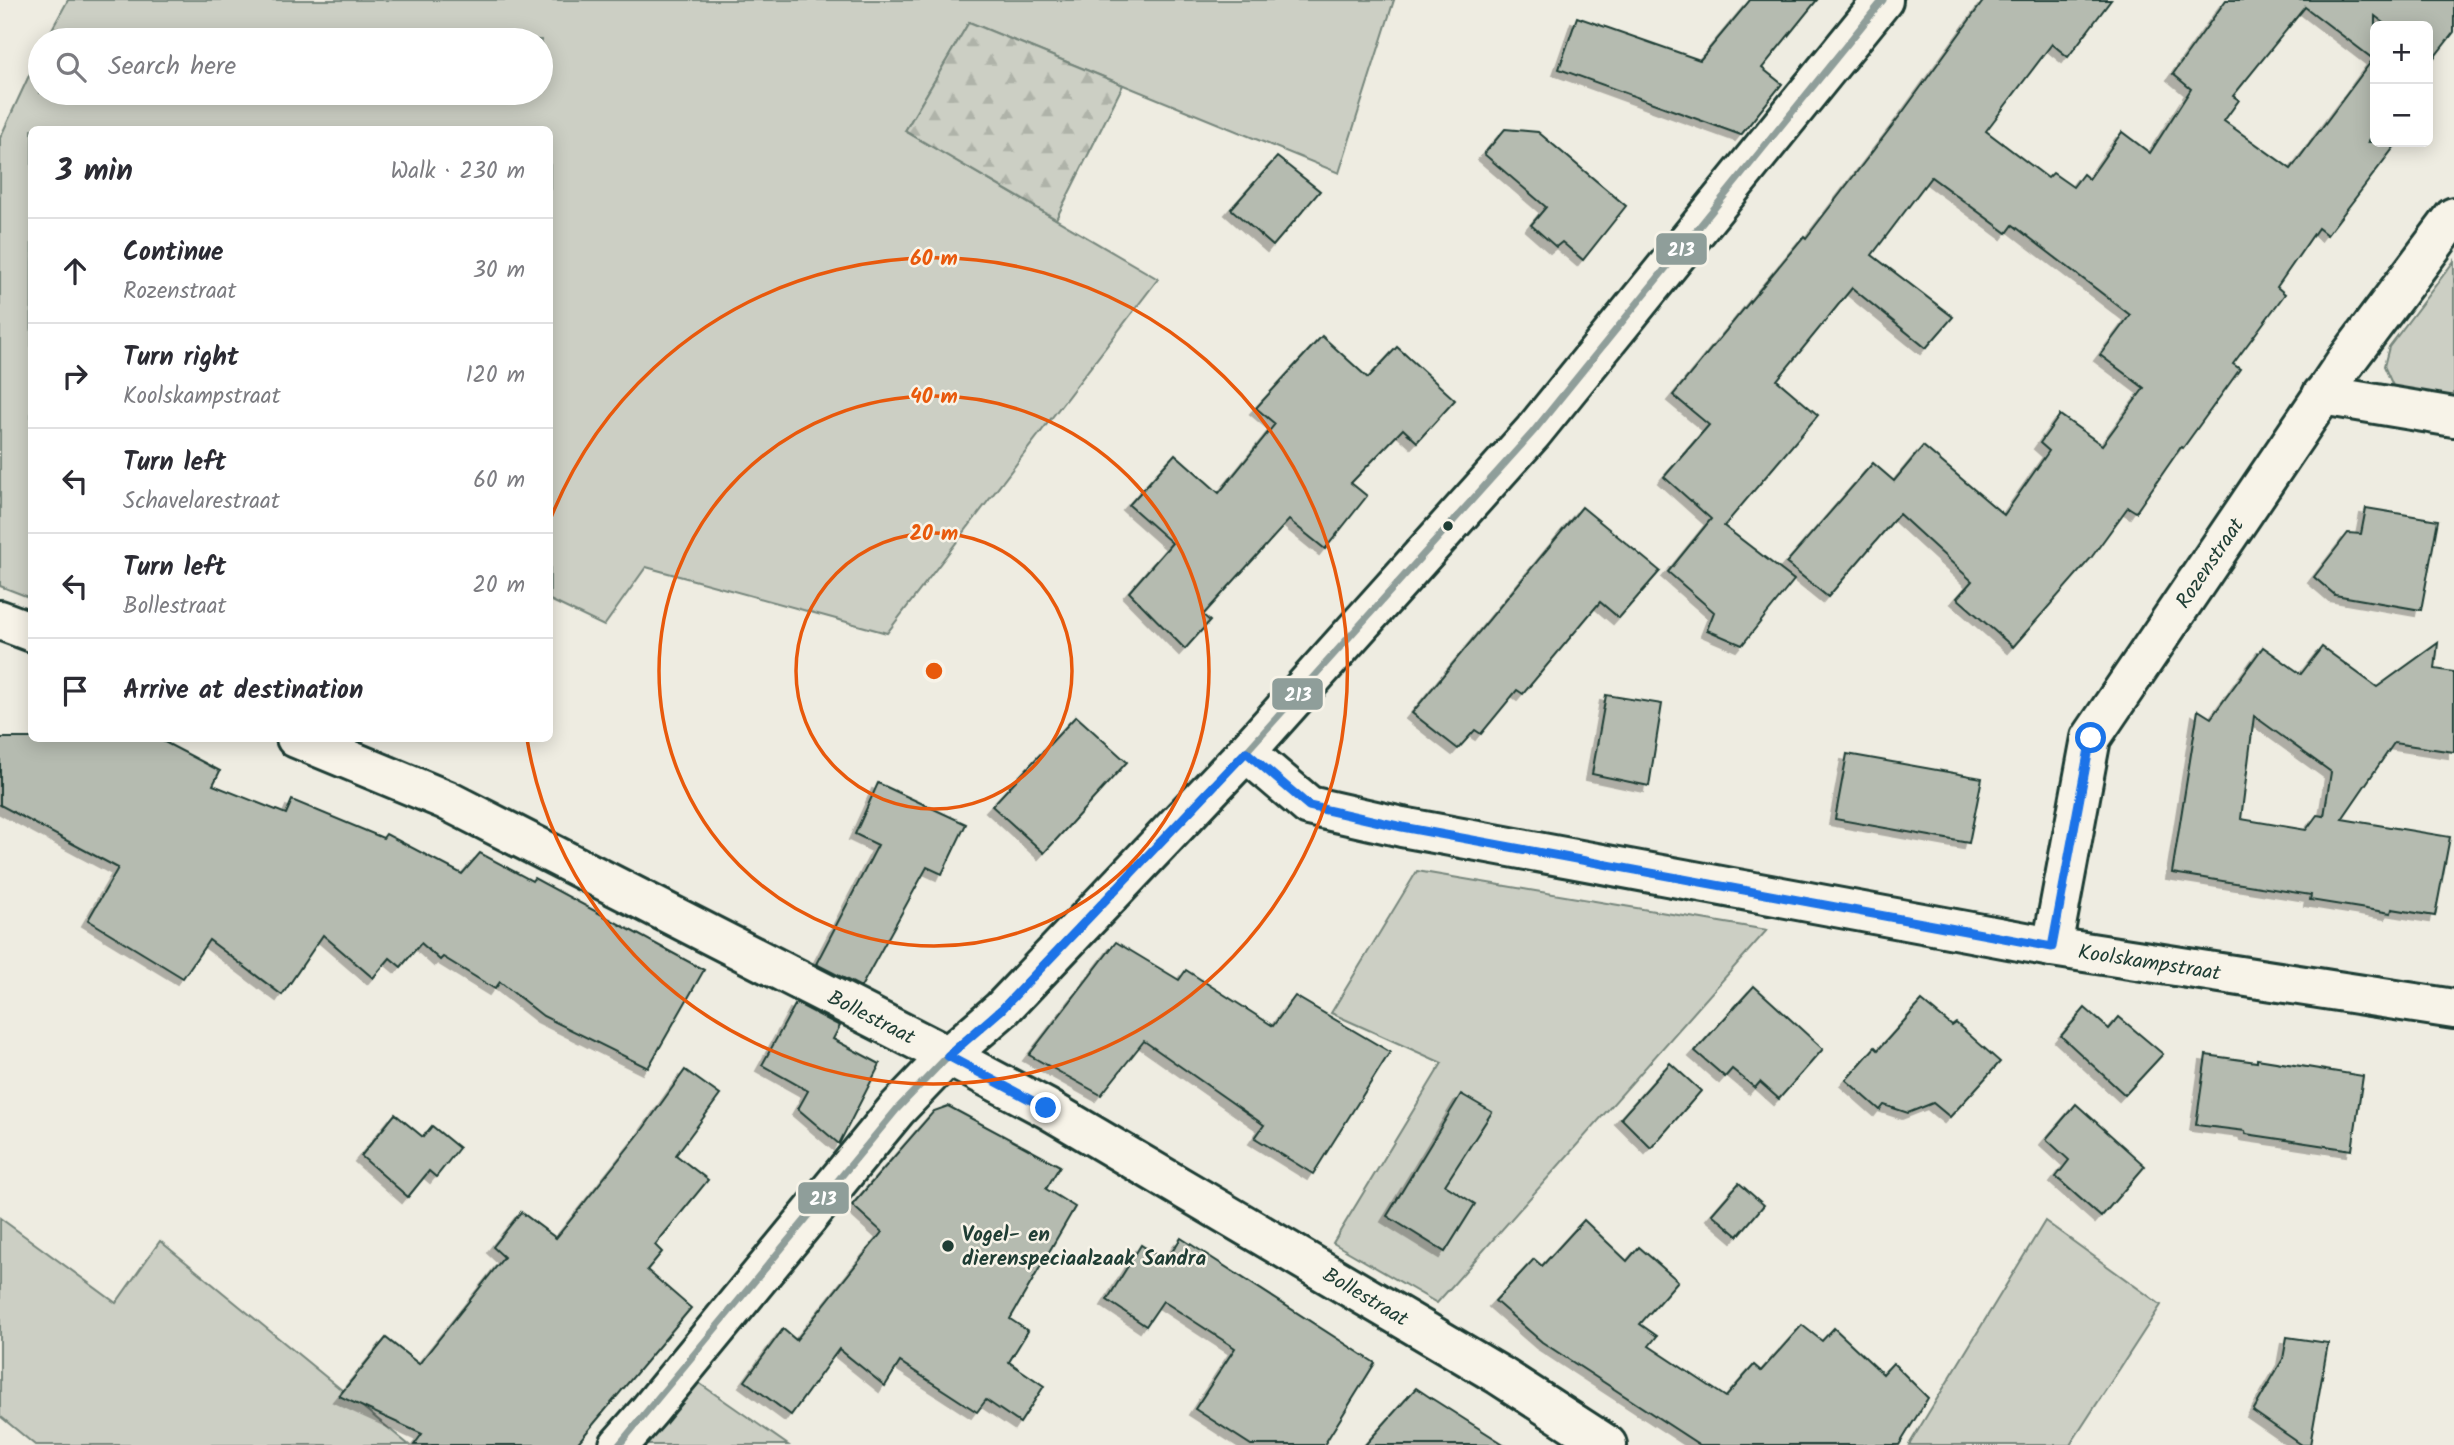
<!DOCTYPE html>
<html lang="en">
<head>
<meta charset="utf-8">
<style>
  :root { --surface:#fff; --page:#f7f7f7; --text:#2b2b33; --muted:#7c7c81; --line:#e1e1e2 }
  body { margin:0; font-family:Kalam,sans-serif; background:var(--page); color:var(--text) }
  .controls { position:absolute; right:21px; top:21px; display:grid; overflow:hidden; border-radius:10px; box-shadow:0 4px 18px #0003 }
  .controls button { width:63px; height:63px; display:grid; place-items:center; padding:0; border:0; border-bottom:2px solid var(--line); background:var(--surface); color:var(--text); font:35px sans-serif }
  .stop { position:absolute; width:21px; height:21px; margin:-16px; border:5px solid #1a73e8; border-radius:50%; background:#fff }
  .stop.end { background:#1a73e8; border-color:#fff; box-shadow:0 2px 7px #0008 }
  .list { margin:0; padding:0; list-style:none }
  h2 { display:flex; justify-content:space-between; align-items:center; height:91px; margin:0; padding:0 28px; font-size:30px }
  h2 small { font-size:23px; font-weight:400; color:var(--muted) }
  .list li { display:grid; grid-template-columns:46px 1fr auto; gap:21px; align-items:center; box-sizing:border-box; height:105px; padding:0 28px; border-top:2px solid var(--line) }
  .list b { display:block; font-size:26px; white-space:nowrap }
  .list p { margin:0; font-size:23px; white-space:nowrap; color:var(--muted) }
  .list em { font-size:23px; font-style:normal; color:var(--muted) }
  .icon { flex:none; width:38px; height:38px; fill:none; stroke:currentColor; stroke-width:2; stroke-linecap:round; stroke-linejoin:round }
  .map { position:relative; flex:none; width:2454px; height:1445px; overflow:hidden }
  .search { position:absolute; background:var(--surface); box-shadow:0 4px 18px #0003; left:28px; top:28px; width:525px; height:77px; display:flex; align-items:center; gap:18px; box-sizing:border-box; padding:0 24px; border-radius:38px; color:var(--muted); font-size:26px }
  .panel { position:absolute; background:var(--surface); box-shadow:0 4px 18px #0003; left:28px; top:126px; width:525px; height:616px; border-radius:10px }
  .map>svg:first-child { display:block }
  .green { fill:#cccfc4; stroke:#76867c; stroke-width:2 }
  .forest { fill:url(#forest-firs); stroke:#76867c; stroke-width:2 }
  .building { fill:#b5bbb0; stroke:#1f3d34; stroke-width:2; fill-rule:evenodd; filter:url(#shadow) }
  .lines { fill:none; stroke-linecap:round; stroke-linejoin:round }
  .minor-casing { stroke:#1f3d34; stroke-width:44 }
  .minor { stroke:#f7f3e8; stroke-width:38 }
  .bus-1-casing { stroke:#f7f3e8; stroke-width:12 }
  .bus-1 { stroke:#8f9e9a; stroke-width:7 }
  .route { stroke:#1a73e8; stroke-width:9 }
  .ring { fill:none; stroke:#e8590c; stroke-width:3.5 }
  .bus-dot { fill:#1f3d34; stroke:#f7f3e8; stroke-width:2.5 }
  .labels { text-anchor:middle; stroke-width:5; stroke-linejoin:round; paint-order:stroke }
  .street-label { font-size:21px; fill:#1f3d34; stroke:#f7f3e8 }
  .poi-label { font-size:21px; font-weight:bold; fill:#1f3d34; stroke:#f7f3e8; text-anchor:start }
  .centre { fill:#e8590c; stroke:#f7f3e8; stroke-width:3.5 }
  .ring-label { font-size:21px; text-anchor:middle; font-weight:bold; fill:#e8590c; stroke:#f7f3e8; stroke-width:5; stroke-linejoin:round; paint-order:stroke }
  .line-badge { stroke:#f7f3e8; stroke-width:2.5 }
  .badge-label { font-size:19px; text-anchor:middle; font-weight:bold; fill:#fff }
</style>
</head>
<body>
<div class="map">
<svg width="2454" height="1445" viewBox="0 0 2454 1445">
  <defs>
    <pattern id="forest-firs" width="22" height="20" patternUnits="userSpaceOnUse" patternTransform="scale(1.75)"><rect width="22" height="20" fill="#cccfc4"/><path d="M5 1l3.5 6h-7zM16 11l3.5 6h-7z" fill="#afb3a9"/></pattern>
    <filter id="shadow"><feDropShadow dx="-6" dy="6" stdDeviation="0" flood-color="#0004"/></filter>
  </defs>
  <rect width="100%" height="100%" fill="#eeece1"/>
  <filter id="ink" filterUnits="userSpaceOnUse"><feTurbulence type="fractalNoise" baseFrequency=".0143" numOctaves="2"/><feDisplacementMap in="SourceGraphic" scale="14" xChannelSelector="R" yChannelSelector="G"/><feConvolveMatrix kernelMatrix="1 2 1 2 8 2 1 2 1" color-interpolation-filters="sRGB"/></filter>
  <g filter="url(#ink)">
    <g class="green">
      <path d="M68,0H1394L1339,173L969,22L905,131L1158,279L887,633L646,567L604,626L550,600V130H32L31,598L0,586V138L40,52V93H541V40H46Z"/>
      <path d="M2454,261V398L2394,388L2384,366L2389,347Z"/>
      <path d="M1417,871L1767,930L1437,1303L1333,1243L1442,1063L1331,1013Z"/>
      <path d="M0,1218L116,1303L160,1241L409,1445H35L0,1416Z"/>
      <path d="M2045,1221L2161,1305L2070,1445H1909Z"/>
      <path d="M699,1383L788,1445H646Z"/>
    </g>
    <path class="forest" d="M969,22L1123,85L1056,219L905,131Z"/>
    <g class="building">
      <path d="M1750,0H1817L1762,68L1782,84L1741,135L1559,69L1577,17L1700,60Z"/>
      <path d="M1984,0H2111L2068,57L2052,44L1986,131L2048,178L2053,173L2073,187L2083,174L2089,179L2122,132L2150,153L2191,89L2173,74L2226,0H2454V32L2432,60L2428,57V26H2388L2375,16V132L2368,142H2398L2327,235L2318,228L2277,287L2285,294L2233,364L2240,369L2183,448L2181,447L2136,512L2128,507L2091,558L2013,647L1957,598L1972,581L1899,514L1828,597L1786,563L1873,463L1894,481L1923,446L2004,515L2049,451L2040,443L2060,415L2102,445L2144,388L2100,355L2130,315L2013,225L2007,233L1931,177L1872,255L1953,317L1926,348L1852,288L1777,380L1818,415L1724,526L1794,580L1742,645L1707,630L1714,612L1668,572L1711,519L1664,477L1709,425L1673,395L1804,236L1806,238L1902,113ZM2305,7L2373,59L2291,169L2224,121L2239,100L2233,96Z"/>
      <path d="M1505,129L1538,132L1626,206L1583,260L1562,242L1556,247L1531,225L1546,207L1484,154Z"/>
      <path d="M1277,157L1320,191L1273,246L1231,209Z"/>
      <path d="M1322,336L1368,378L1397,347L1455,400L1417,442L1403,429L1351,483L1367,496L1325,549L1289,520L1203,615L1210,621L1185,649L1129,592L1172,543L1129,505L1175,454L1219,493L1275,424L1256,408Z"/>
      <path d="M1582,507L1660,571L1619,618L1600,602L1523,694L1517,690L1481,734L1475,730L1458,749L1412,713Z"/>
      <path d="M2366,508L2438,520L2421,610L2335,595L2314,577L2348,533L2361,534Z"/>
      <path d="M2438,643L2435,669L2454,672V752L2394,743L2342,819L2450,837L2435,916L2392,909L2391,913L2310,900L2311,895L2172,873L2198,710L2211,718L2263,647L2301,674L2322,647L2377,687ZM2254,716L2331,772L2324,816L2317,815L2306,830L2241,819Z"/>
      <path d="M1606,695L1662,704L1649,786L1592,774Z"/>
      <path d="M1076,716L1127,762L1044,853L992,806Z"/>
      <path d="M0,738H157L220,771L213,785L286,814L292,800L383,838L386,834L462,874L480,853L532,881L534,878L704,970L648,1068L543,1016L500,982L495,989L443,957L440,960L421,943L401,967L390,958L373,978L323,935L282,995L209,940L183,978L88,920L118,868L0,805Z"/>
      <path d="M1847,754L1982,778L1969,843L1835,819Z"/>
      <path d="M878,783L966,824L942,874L927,867L861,987L816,964L878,845L855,834Z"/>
      <path d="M1116,942L1179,980L1186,970L1273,1026L1295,996L1390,1052L1313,1174L1255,1138L1264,1125L1144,1041L1101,1095L1029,1055Z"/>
      <path d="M1754,986L1823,1049L1779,1099L1760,1082L1755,1088L1732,1069L1725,1077L1695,1051Z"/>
      <path d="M1922,1001L1952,1026L1956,1023L2000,1062L1950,1117L1933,1103L1908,1113L1884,1105L1880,1110L1846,1080L1875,1047L1878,1050Z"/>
      <path d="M796,1003L840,1026L833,1039L880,1064L839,1144L798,1109L808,1091L762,1065Z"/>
      <path d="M2085,1008L2109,1029L2119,1017L2163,1054L2125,1095L2061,1036Z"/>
      <path d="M2206,1055L2257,1062V1059L2363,1076L2352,1150L2246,1134L2245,1131L2196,1125Z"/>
      <path d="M1670,1063L1701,1091L1651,1148L1621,1118Z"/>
      <path d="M685,1070L720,1095L676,1155L708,1180L655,1245L662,1252L647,1270L691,1308L576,1445H414L422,1434L339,1396L386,1338L419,1364L504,1257L493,1247L521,1212L556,1238L643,1129Z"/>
      <path d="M1461,1094L1492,1112L1445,1185L1475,1204L1445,1252L1387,1216Z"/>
      <path d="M2076,1104L2145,1166L2101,1217L2056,1177L2069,1160L2046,1139Z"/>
      <path d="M948,1106L1060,1166L1046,1189L1075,1207L1010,1319L1028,1331L1009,1362L1044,1386L1020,1423L986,1400L977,1412L900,1362L885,1386L839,1349L791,1415L745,1381L783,1329L796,1340L882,1232L852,1205L934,1111Z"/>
      <path d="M395,1114L423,1137L432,1126L459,1148L436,1177L429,1171L408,1197L361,1156Z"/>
      <path d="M1739,1183L1764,1205L1738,1236L1712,1214Z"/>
      <path d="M1584,1220L1627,1261L1639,1247L1678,1281L1640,1324L1657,1336L1649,1346L1726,1397L1754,1365L1761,1371L1802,1325L1822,1341L1834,1328L1883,1374L1893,1363L1928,1398L1899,1445H1700L1542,1342L1495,1301L1534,1259L1542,1266Z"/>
      <path d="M1181,1238L1375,1363L1324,1445H1251L1195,1409L1235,1348L1163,1301L1146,1326L1107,1300L1141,1245L1166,1261Z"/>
      <path d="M2287,1337L2328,1343L2310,1445H2302L2253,1411L2283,1359Z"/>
      <path d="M1416,1388L1431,1398L1505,1445H1365Z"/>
    </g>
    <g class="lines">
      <g class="minor-casing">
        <g id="minor">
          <path d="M2322,395L2454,417"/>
          <path d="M0,620L32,632"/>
          <path id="s1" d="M296,738L446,800L948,1056L1046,1108L1499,1375L1607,1445"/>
          <path id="s2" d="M1246,752L1309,806L1402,827L2052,947L2454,1009"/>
          <path id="s3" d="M2052,947L2091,738L2344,364L2454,217"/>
          <path d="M619,1445L649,1411L897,1109L948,1056L1002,1009L1246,752L1533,432L1883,0"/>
        </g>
      </g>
      <use href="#minor" class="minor"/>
      <g class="bus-1-casing">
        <path id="bus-1" d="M619,1445L897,1109L948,1056L1002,1009L1246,752L1533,432L1883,0"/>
      </g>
      <use href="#bus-1" class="bus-1"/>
    </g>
  </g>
  <g class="lines" filter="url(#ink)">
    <path class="route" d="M1046,1108L948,1056L1002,1009L1246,752L1309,806L1402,827L2052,947L2091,738"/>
  </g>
  <g class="ring">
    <circle cx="934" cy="671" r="138"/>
    <circle cx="934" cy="671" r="275"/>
    <path d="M550 520A413 413 0 1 1 527 739"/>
  </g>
  <g class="bus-dot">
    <circle cx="1448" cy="526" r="6"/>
    <circle cx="948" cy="1246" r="7"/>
  </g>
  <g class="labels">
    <g class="street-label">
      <text dy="7" stroke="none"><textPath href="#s3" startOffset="424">Rozenstraat</textPath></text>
      <text dy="7" stroke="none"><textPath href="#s2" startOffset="938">Koolskampstraat</textPath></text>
      <text dy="7" stroke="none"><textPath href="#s1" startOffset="640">Bollestraat</textPath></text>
      <text dy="7" stroke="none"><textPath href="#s1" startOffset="1208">Bollestraat</textPath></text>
    </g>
    <g class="poi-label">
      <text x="962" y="1241">Vogel- en<tspan x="962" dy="24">dierenspeciaalzaak Sandra</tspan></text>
    </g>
  </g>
  <circle cx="934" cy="671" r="10" class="centre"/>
  <g class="ring-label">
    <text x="934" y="265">60 m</text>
    <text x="934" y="403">40 m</text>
    <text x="934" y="540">20 m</text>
  </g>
  <g class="line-badge">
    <rect x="1655" y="232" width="53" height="34" rx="7" fill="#8f9e9a"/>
    <rect x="1271" y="677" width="53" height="34" rx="7" fill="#8f9e9a"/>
    <rect x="797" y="1181" width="53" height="34" rx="7" fill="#8f9e9a"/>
  </g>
  <g class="badge-label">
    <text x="1681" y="256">213</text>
    <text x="1298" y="701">213</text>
    <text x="823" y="1205">213</text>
  </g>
</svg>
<div class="controls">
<button>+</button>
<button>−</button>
</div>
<div class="stop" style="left:2091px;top:738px"></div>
<div class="stop end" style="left:1046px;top:1108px"></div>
<div class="search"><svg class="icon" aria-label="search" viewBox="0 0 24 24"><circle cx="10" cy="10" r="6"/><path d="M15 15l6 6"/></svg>Search here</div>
<section class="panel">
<h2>3 min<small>Walk · 230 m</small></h2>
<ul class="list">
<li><svg class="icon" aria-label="ahead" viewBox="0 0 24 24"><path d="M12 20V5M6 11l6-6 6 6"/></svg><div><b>Continue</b><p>Rozenstraat</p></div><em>30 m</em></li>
<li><svg class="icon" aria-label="right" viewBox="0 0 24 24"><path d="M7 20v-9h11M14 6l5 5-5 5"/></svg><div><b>Turn right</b><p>Koolskampstraat</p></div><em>120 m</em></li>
<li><svg class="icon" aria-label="left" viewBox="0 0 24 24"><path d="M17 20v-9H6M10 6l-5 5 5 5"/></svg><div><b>Turn left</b><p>Schavelarestraat</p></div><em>60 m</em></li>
<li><svg class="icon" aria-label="left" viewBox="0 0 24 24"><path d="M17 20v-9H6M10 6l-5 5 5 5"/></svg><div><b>Turn left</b><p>Bollestraat</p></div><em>20 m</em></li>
<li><svg class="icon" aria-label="arrive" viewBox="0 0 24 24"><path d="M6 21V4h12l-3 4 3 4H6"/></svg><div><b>Arrive at destination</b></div></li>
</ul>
</section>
</div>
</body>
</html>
